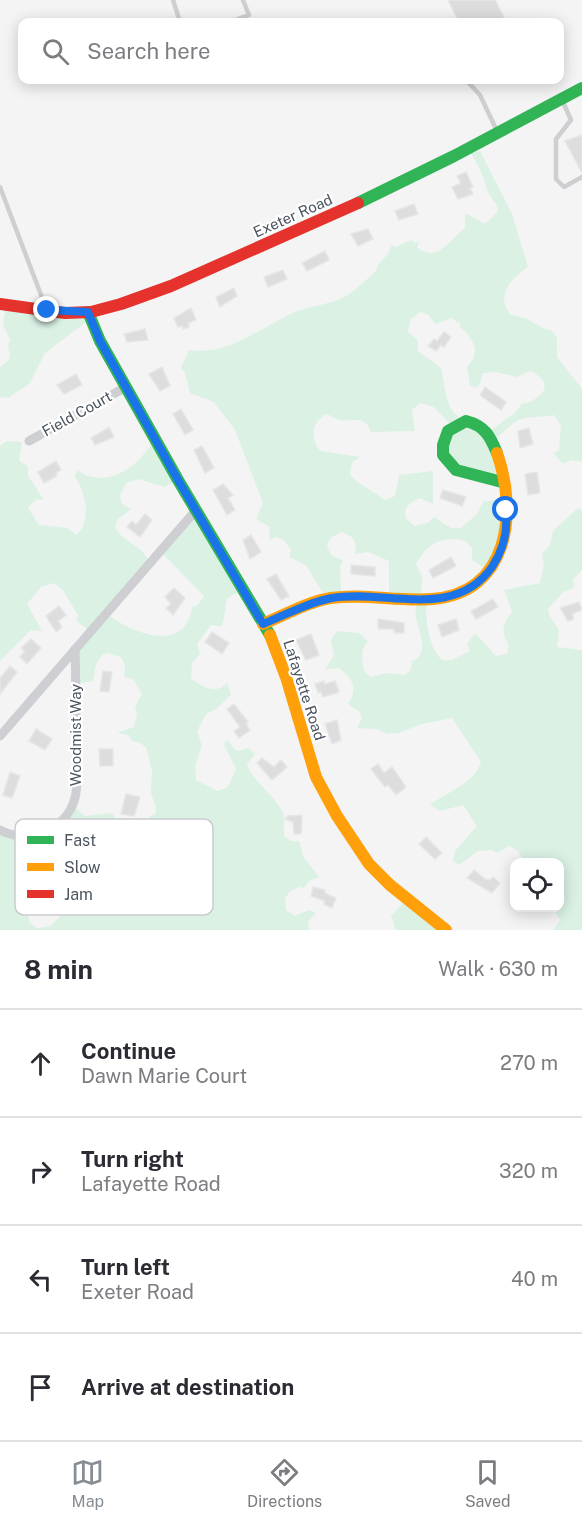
<!DOCTYPE html>
<html lang="en">
<head>
<meta charset="utf-8">
<style>
  :root { --surface:#fff; --page:#f7f7f7; --text:#2b2b33; --muted:#7c7c81; --line:#e1e1e2; --accent:#868d94 }
  body { margin:0; font-family:"Public Sans",sans-serif; background:var(--page); color:var(--text) }
  .controls { position:absolute; right:18px; bottom:18px; display:grid; overflow:hidden; border-radius:12px; box-shadow:0 3px 15px #0003 }
  .controls button { width:54px; height:54px; display:grid; place-items:center; padding:0; border:0; border-bottom:2px solid var(--line); background:var(--surface); color:var(--text); font:30px sans-serif }
  .stop { position:absolute; width:18px; height:18px; margin:-14px; border:4px solid #1a73e8; border-radius:50%; background:#fff }
  .stop.end { background:#1a73e8; border-color:#fff; box-shadow:0 2px 6px #0008 }
  .list { margin:0; padding:0; list-style:none }
  h2 { display:flex; justify-content:space-between; align-items:center; height:78px; margin:0; padding:0 24px; font-size:26px }
  h2 small { font-size:20px; font-weight:400; color:var(--muted) }
  .list li { display:grid; grid-template-columns:39px 1fr auto; gap:18px; align-items:center; box-sizing:border-box; height:108px; padding:0 24px; border-top:2px solid var(--line) }
  .list b { display:block; font-size:22px; white-space:nowrap }
  .list p { margin:0; font-size:20px; white-space:nowrap; color:var(--muted) }
  .list em { font-size:20px; font-style:normal; color:var(--muted) }
  .icon { flex:none; width:33px; height:33px; fill:none; stroke:currentColor; stroke-width:2; stroke-linecap:round; stroke-linejoin:round }
  .map { position:relative; flex:none; width:582px; height:930px; overflow:hidden }
  .search { position:absolute; background:var(--surface); box-shadow:0 3px 15px #0003; left:18px; right:18px; top:18px; height:66px; display:flex; align-items:center; gap:15px; box-sizing:border-box; padding:0 21px; border-radius:12px; color:var(--muted); font-size:22px }
  .sheet { height:510px; background:var(--surface) }
  nav { display:flex; justify-content:space-around; align-items:center; box-sizing:border-box; height:84px; border-top:2px solid var(--line); background:var(--surface); font-size:16px; color:var(--muted) }
  nav a { display:grid; justify-items:center; gap:3px }
  nav .on { color:var(--accent) }
  .map>svg:first-child { display:block }
  .green { fill:#daf1e4; fill-rule:evenodd }
  .building { fill:#ddddde; stroke:#e5e6e7; stroke-width:1.5 }
  .lines { fill:none; stroke-linecap:round; stroke-linejoin:round }
  .lane { stroke:#cdcfd2; stroke-width:4.5 }
  .street { stroke:#cdcfd2; stroke-width:9 }
  .fast { stroke:#30b455; stroke-width:12 }
  .slow { stroke:#ff9f0a; stroke-width:12 }
  .jam { stroke:#e5322d; stroke-width:12 }
  .route { stroke:#1a73e8; stroke-width:8 }
  .labels { text-anchor:middle; stroke-width:4.5; stroke-linejoin:round; paint-order:stroke }
  .street-label { font-size:15px; fill:#4b5560; stroke:#fff }
  .key { fill:#fff; stroke:#c9cccf; stroke-width:1.5 }
  .key-label { font-size:16px; fill:#4b5560 }
</style>
</head>
<body>
<div class="map">
<svg width="582" height="930" viewBox="0 0 582 930">
  <rect width="100%" height="100%" fill="#f4f4f4"/>
  <g class="green">
    <path d="M480,151L512,214L528,267C512,278 494,296 511,315C530,317 534,326 552,331L557,338V357L582,389V462L571,460L563,464L553,453L559,450L561,426L554,415C541,418 523,415 512,424C506,429 501,435 494,440L497,480L447,464L451,425L434,407L420,403L412,410L415,431L371,432C365,414 354,422 339,420C336,419 330,415 326,414C311,423 310,438 320,451L360,457L352,462L350,474L355,480L385,500L395,496L399,475L433,471V504L419,498C409,504 403,507 406,519L415,526L429,522L434,517L451,528H461L476,515L483,502L501,499L503,542L486,569L472,560V548L466,541C443,535 427,543 416,564L422,577L421,596L426,598C426,619 427,645 442,660H452L470,651L467,644L475,633L496,656L507,654L509,646C500,630 503,625 512,611L504,590L540,583L544,566L542,553L550,546L553,531L578,508L582,510V570L573,580L574,588L563,592L548,609L550,617L559,630L557,647L582,650V930H553L560,920L553,908H560V862H520L522,858L518,851L509,846L497,853L492,850L478,851L459,865L453,861L455,851L477,826L463,805L440,811L430,805C447,792 475,783 481,762L452,718L422,724L399,733L387,734L377,729L357,728L362,718L360,712L348,704C358,689 353,678 339,668L325,669L334,656L331,640L337,631L359,633L368,642C360,649 362,662 364,671L371,677L387,673L405,675L411,670L412,661C430,654 419,632 416,618C415,612 416,605 417,599L389,596V561L368,552L355,554C358,541 353,536 341,532L330,538L327,546L332,556L343,560L340,566L341,594L324,595L306,565L289,557L291,550L285,541L277,537L269,540L270,527L256,519L263,503L235,430L214,402L190,393L185,373L181,368L189,350C227,357 263,326 295,312C312,305 331,305 348,295C358,288 367,279 376,271C378,260 390,257 391,245L395,247L412,240L415,243L419,241L417,247C437,264 449,240 465,228V213L485,224L498,211C497,201 489,198 487,189C484,177 478,165 471,153ZM420,312L429,315L435,324L451,318L461,324L459,326C472,337 483,352 467,366L470,385L475,388L479,385L483,373L496,372L517,377L530,371C555,382 545,399 522,404L515,413L490,431C446,415 450,413 441,368L418,351V340L408,332L410,320Z"/>
    <path d="M6,305L90,319L45,353L30,383L8,398L0,397V367C9,361 12,358 8,347L10,340L3,324Z"/>
    <path d="M154,439L177,480L164,487L139,479L126,483L120,496L122,504L131,509L118,519L115,526C121,542 142,545 148,560L105,613C130,632 185,656 192,607L198,605L204,596L159,550L195,513L243,590L227,598L223,623L221,626L211,625L197,644L200,654L192,663L191,678C201,687 217,695 227,683L231,695L216,709L206,714L197,731L202,746L195,766L196,780L217,791L228,787L236,769L224,744L227,740L237,751L249,748L255,754L247,764C250,779 281,801 284,816C285,822 283,829 284,836L291,841H299L303,856L319,877L310,880L304,888L299,887L289,892L285,899L286,910L295,916L309,910L316,913L308,922L309,930H0V828C31,840 51,829 70,804L85,816L113,813C118,829 131,832 146,824L150,816L155,814L156,808L151,793L152,771L146,747L138,742H133L128,735L117,733L134,727L137,714L135,707L142,694L133,679L124,677L125,665L121,657L108,653L102,655L96,664L93,681L73,684V659L88,630L76,620L78,615L62,589L54,583L41,587L27,604L42,631L31,630L0,661V446L7,441L22,442L19,461L28,466V476L44,500L36,499L28,508L39,525L67,528L77,535C92,520 86,493 75,477L77,470C107,491 140,466 154,439ZM33,881L45,887L55,884L64,889L68,908L51,926L37,928L30,923L21,893L23,889Z"/>
    <path d="M407,899L447,930H396L391,916Z"/>
  </g>
  <g class="building">
    <path d="M448,0H495L504,17L498,22H459Z"/>
    <path d="M582,135V173L565,141Z"/>
    <path d="M466,172L473,187L470,188L473,194L458,199L452,187L461,183L457,176Z"/>
    <path d="M414,204L418,214L399,220L395,211Z"/>
    <path d="M368,229L373,239L358,246L351,234Z"/>
    <path d="M325,251L329,260L307,271L302,263Z"/>
    <path d="M283,270L287,279L268,287L264,277Z"/>
    <path d="M234,288L237,296L220,307L216,297Z"/>
    <path d="M191,308L196,320L188,323L189,327L183,329L182,326L178,327L174,318Z"/>
    <path d="M145,329L148,340L127,342L124,334Z"/>
    <path d="M444,332L451,337L444,347L441,345L436,351L428,346L434,339L437,341Z"/>
    <path d="M162,367L170,386L160,391L149,374Z"/>
    <path d="M76,374L82,385L64,394L57,385Z"/>
    <path d="M485,387L506,402L501,410L480,395Z"/>
    <path d="M181,409L193,430L185,435L173,414Z"/>
    <path d="M109,427L114,437L95,445L91,438Z"/>
    <path d="M529,428L533,444L520,448L518,431Z"/>
    <path d="M202,446L214,468L205,473L194,450Z"/>
    <path d="M56,461L61,470L56,473L57,476L44,483L38,472Z"/>
    <path d="M537,472L540,493L528,495L525,474Z"/>
    <path d="M223,484L233,495L228,498L235,510L227,515L213,490Z"/>
    <path d="M443,490L466,497L462,506L440,498Z"/>
    <path d="M145,514L152,520L140,537L127,527L132,521L136,525Z"/>
    <path d="M251,535L261,552L250,559L243,540Z"/>
    <path d="M451,557L456,566L433,578L429,570Z"/>
    <path d="M351,565L375,567V576L351,574Z"/>
    <path d="M276,574L289,596L281,600L267,579Z"/>
    <path d="M174,588L185,598L173,615L166,608L171,604L165,597Z"/>
    <path d="M493,599L498,607L476,619L471,611Z"/>
    <path d="M579,602L582,610L572,614L574,619L568,621L560,608Z"/>
    <path d="M59,606L66,615L58,621L62,627L56,632L46,616Z"/>
    <path d="M378,619L404,623V633H394V629H378Z"/>
    <path d="M456,619L459,630L442,637L438,625Z"/>
    <path d="M212,632L229,643L222,654L205,642Z"/>
    <path d="M311,634L319,655L306,660L296,640Z"/>
    <path d="M31,639L41,648L27,664L20,657L25,651L21,648Z"/>
    <path d="M10,666L17,672L0,694V678Z"/>
    <path d="M103,671L112,672L109,692L100,691Z"/>
    <path d="M324,681L325,684L335,681L339,692L323,697L321,692L318,693L315,684Z"/>
    <path d="M234,704L248,722L246,724L250,730L239,738L234,731L240,727L227,709Z"/>
    <path d="M337,720L341,740L332,744L325,724Z"/>
    <path d="M36,729L52,739L45,750L29,741Z"/>
    <path d="M99,749H113V766H100Z"/>
    <path d="M262,758L274,767L281,760L287,767L272,780L257,763Z"/>
    <path d="M378,764L384,773L392,767L406,787L396,795L388,785L385,787L371,769Z"/>
    <path d="M10,772L20,776L12,798L3,795Z"/>
    <path d="M126,794L140,797L134,816L121,814Z"/>
    <path d="M302,815L301,834H294L293,822L285,819L288,816Z"/>
    <path d="M426,837L442,853L435,859L419,844Z"/>
    <path d="M474,870L485,879L490,880L493,877L500,883L492,893L467,878Z"/>
    <path d="M313,887L325,890V893L336,898L332,908L324,904L325,901L311,896Z"/>
  </g>
  <g class="lines">
    <g class="lane">
      <path d="M173,0L180,22"/>
      <path d="M229,22L249,15L243,0"/>
      <path d="M466,80L480,95L498,133"/>
      <path d="M563,102L571,120L556,139V179L564,187L582,177"/>
      <path d="M0,187L46,308"/>
    </g>
    <g class="street">
      <path d="M29,441L126,387"/>
      <path d="M0,736L196,510"/>
      <path d="M0,830C29,845 66,831 75,798C79,782 76,764 76,747C76,715 76,682 75,649"/>
    </g>
    <g class="fast">
      <path d="M358,203L454,156L582,88"/>
      <path d="M88,312L100,341L178,480L270,635"/>
      <path d="M497,453C490,436 485,426 466,421L448,431L443,445V455L456,470L502,482"/>
    </g>
    <g class="slow">
      <path d="M263,624C285,615 307,602 331,598C365,593 398,602 432,599C509,593 518,513 497,453"/>
      <path d="M270,635L286,677L316,777L337,816L369,864L390,885L446,930"/>
    </g>
    <path class="jam" d="M0,304L65,313L91,312L121,304L171,286L358,203"/>
  </g>
  <g class="lines">
    <path class="route" d="M47,310L88,312L100,341L178,480L263,624C285,615 309,602 332,598C386,589 454,621 492,567C504,549 508,530 506,510"/>
  </g>
  <g class="labels">
    <g class="street-label">
      <text transform="translate(293 216) rotate(-24)" y="5">Exeter Road</text>
      <text transform="translate(77 414) rotate(-29)" y="5">Field Court</text>
      <text transform="translate(304 690) rotate(72)" y="5">Lafayette Road</text>
      <text transform="translate(76 735) rotate(-90)" y="5">Woodmist Way</text>
    </g>
  </g>
  <rect x="15" y="819" width="198" height="96" rx="9" class="key"/>
  <rect x="27" y="836" width="27" height="8" fill="#30b455"/>
  <rect x="27" y="863" width="27" height="8" fill="#ff9f0a"/>
  <rect x="27" y="890" width="27" height="8" fill="#e5322d"/>
  <g class="key-label">
    <text x="64" y="846">Fast</text>
    <text x="64" y="873">Slow</text>
    <text x="64" y="900">Jam</text>
  </g>
</svg>
<div class="controls">
<button><svg class="icon" aria-label="locate" viewBox="0 0 24 24"><circle cx="12" cy="12" r="6"/><path d="M12 2v4M12 18v4M2 12h4M18 12h4"/></svg></button>
</div>
<div class="stop" style="left:506px;top:510px"></div>
<div class="stop end" style="left:47px;top:310px"></div>
<div class="search"><svg class="icon" aria-label="search" viewBox="0 0 24 24"><circle cx="10" cy="10" r="6"/><path d="M15 15l6 6"/></svg>Search here</div>
</div>
<section class="sheet">
<h2>8 min<small>Walk · 630 m</small></h2>
<ul class="list">
<li><svg class="icon" aria-label="ahead" viewBox="0 0 24 24"><path d="M12 20V5M6 11l6-6 6 6"/></svg><div><b>Continue</b><p>Dawn Marie Court</p></div><em>270 m</em></li>
<li><svg class="icon" aria-label="right" viewBox="0 0 24 24"><path d="M7 20v-9h11M14 6l5 5-5 5"/></svg><div><b>Turn right</b><p>Lafayette Road</p></div><em>320 m</em></li>
<li><svg class="icon" aria-label="left" viewBox="0 0 24 24"><path d="M17 20v-9H6M10 6l-5 5 5 5"/></svg><div><b>Turn left</b><p>Exeter Road</p></div><em>40 m</em></li>
<li><svg class="icon" aria-label="arrive" viewBox="0 0 24 24"><path d="M6 21V4h12l-3 4 3 4H6"/></svg><div><b>Arrive at destination</b></div></li>
</ul>
</section>
<nav>
<a class="on"><svg class="icon" aria-label="map" viewBox="0 0 24 24"><path d="M3 6l6-2 6 2 6-2v14l-6 2-6-2-6 2zM9 4v14M15 6v14"/></svg>Map</a>
<a><svg class="icon" aria-label="directions" viewBox="0 0 24 24"><path d="M12 3l9 9-9 9-9-9zM9 14v-3h6M13 9l2 2-2 2"/></svg>Directions</a>
<a><svg class="icon" aria-label="saved" viewBox="0 0 24 24"><path d="M7 4h10v16l-5-4-5 4z"/></svg>Saved</a>
</nav>
</body>
</html>
